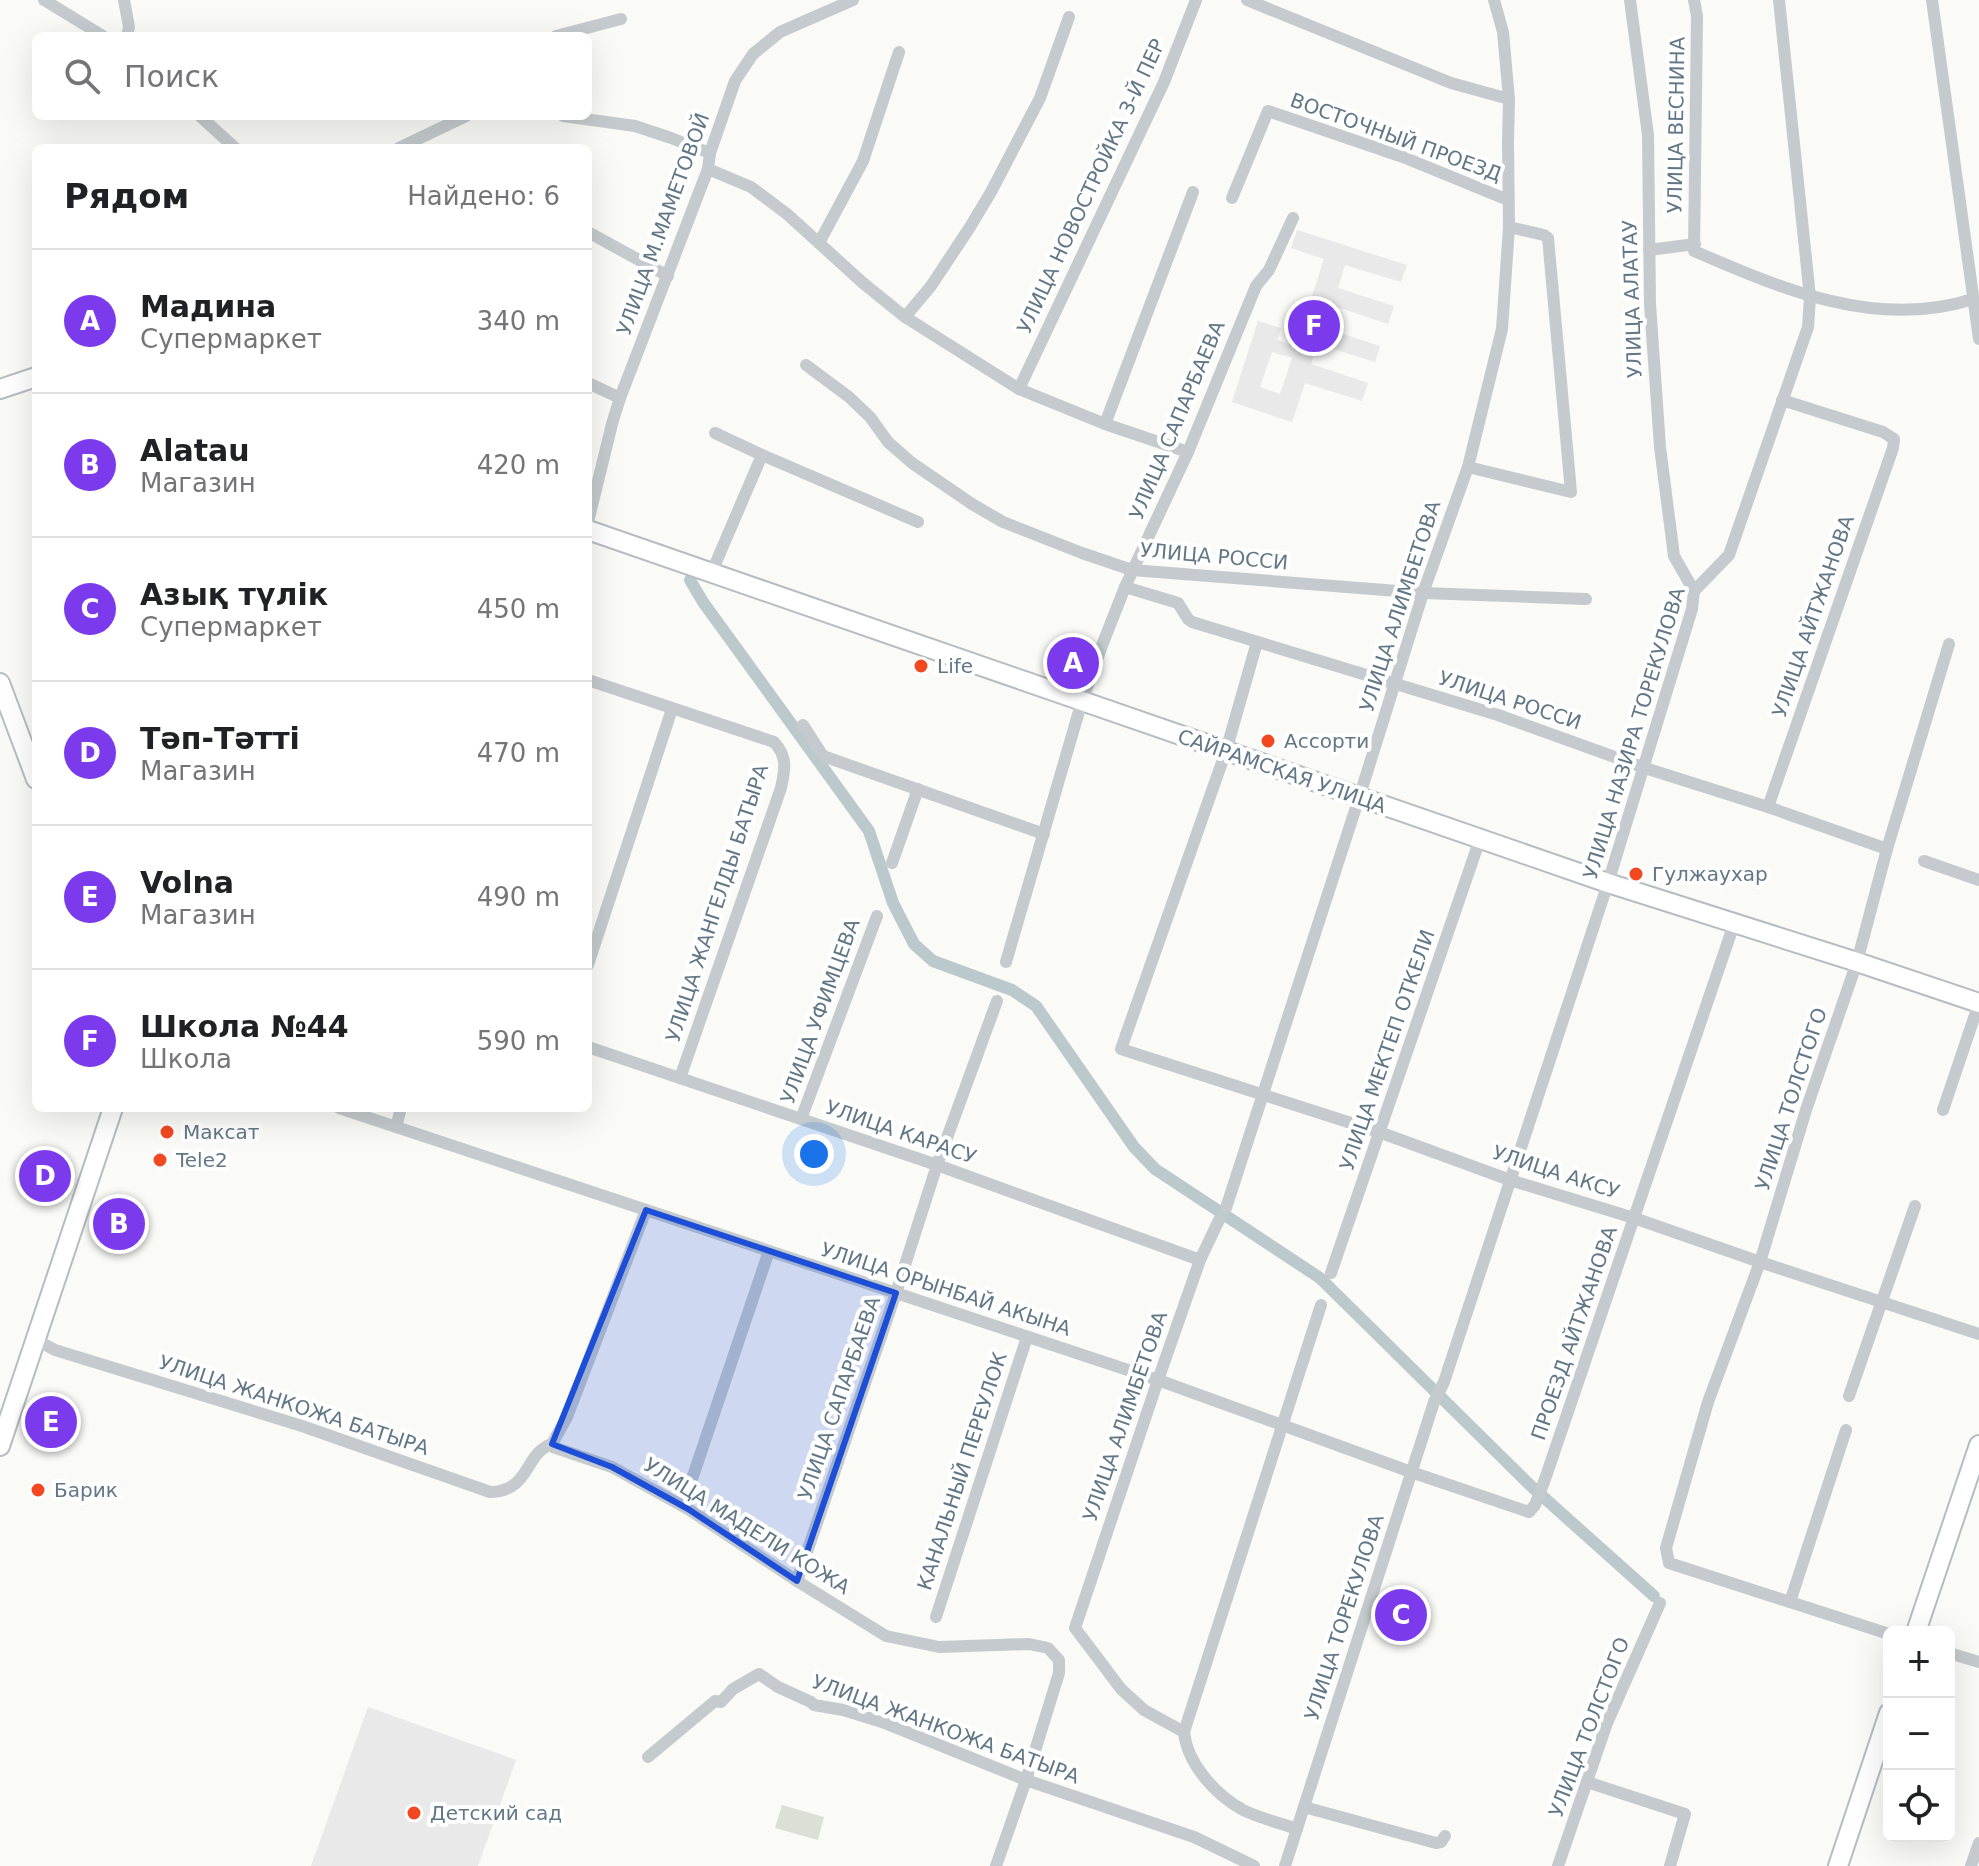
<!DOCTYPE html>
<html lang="ru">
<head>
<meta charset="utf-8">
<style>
  :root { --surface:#fff; --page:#f6f6f6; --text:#202124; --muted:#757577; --line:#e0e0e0; --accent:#7c3aed }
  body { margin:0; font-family:"DejaVu Sans",sans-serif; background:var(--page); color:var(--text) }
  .controls { position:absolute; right:24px; bottom:24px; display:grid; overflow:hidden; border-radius:12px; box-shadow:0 8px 32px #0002 }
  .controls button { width:72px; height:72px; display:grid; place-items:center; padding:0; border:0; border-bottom:2px solid var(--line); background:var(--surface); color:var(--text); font:40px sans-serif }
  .you { position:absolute; left:814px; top:1154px; width:28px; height:28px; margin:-20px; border:6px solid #fff; border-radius:50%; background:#1a73e8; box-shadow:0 0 0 12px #1a73e833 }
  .badge { display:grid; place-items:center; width:52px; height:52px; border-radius:50%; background:var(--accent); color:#fff; font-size:26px; font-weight:700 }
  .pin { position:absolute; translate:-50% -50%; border:4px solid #fff; box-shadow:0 2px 8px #0006 }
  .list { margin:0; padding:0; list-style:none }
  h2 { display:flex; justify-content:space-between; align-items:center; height:104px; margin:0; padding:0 32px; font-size:34px }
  h2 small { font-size:26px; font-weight:400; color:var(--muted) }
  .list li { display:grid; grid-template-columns:52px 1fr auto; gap:24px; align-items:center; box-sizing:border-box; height:144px; padding:0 32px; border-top:2px solid var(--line) }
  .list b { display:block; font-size:30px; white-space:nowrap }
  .list p { margin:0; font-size:26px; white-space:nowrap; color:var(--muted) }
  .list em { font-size:26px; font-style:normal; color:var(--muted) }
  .icon { flex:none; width:44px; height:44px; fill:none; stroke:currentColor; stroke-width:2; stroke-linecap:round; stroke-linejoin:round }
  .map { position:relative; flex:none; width:1979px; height:1866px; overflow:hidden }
  .search { position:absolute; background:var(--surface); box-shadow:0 8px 32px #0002; left:32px; top:32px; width:560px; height:88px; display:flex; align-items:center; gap:20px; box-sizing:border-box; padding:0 28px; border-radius:12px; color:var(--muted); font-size:30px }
  .panel { position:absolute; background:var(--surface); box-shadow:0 8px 32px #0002; left:32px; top:144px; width:560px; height:968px; border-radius:12px }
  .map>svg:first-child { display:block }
  .built { fill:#e8e9e8; fill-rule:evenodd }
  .green { fill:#dae0d6 }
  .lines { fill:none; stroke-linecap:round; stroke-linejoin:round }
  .canal { stroke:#bbc9cc; stroke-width:12 }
  .secondary-casing { stroke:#b6bdc2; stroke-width:22 }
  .minor { stroke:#c4cacd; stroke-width:12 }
  .secondary { stroke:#fff; stroke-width:18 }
  .marked { fill:#1d4ed8; fill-opacity:0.2; stroke:#1d4ed8; stroke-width:6; stroke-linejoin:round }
  .poi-dot { fill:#f2481f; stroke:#fff; stroke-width:3 }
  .labels { text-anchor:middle; stroke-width:8; stroke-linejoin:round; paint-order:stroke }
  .street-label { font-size:20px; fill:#627785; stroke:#fff }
  .poi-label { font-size:20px; fill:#627785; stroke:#fff; text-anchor:start }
</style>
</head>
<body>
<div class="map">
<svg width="1979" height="1866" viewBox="0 0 1979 1866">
  <rect width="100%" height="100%" fill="#fafaf7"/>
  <g class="built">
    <path d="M1297,230L1407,265L1401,282L1345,265L1338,288L1394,306L1388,324L1331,305L1324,328L1380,346L1375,362L1317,344L1311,364L1368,383L1362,401L1305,383L1292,422L1232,402L1258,321L1281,328L1277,340L1296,346L1324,259L1291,248ZM1272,352L1292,358L1280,394L1260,387Z"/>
    <path d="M368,1707L516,1760L478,1866H311Z"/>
  </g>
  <path class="green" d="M782,1805L824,1817L818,1840L775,1828Z"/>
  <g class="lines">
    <path class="canal" d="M690,580L703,602L869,831L893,903L914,944L933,961L1012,990L1036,1006L1134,1147L1155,1169L1320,1278L1531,1486L1654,1596"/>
    <g class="secondary-casing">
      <g id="secondary">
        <path d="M0,389L36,377"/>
        <path d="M588,530L1608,883L1857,962L1979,1003"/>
        <path d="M0,683L36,779"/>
        <path d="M0,1446L113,1108"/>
        <path d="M1916,1632L1979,1445"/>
        <path d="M1838,1866L1889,1713"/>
      </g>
    </g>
    <g class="minor">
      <path d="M44,0L103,36"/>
      <path d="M124,0L129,27L127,36"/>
      <path d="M1247,0L1451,83L1509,99"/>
      <path d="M1630,0L1648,135L1650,304L1660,447L1674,556L1694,591"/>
      <path d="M1694,0L1697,16L1694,251C1782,289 1877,330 1973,299"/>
      <path d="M1932,0L1979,339"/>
      <path d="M556,36L621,19"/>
      <path d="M200,116L235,148"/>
      <path d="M563,116L635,126L671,138L710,153"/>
      <path d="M399,148L466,116"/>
      <path d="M708,169L751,187L787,214L863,283L905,317L1019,389L1105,424L1188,452"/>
      <path d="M1232,198L1268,111L1403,157L1508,200"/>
      <path d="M588,232L668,276"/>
      <path d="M819,243L863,161L899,52"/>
      <path d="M1649,250L1695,244"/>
      <path d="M905,317L931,286L970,227L991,192L1040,98L1069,17"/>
      <path d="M806,365L849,397L870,417L888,442L912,463L972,504L1003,522L1082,553L1132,570L1423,593L1586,599"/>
      <path d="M588,383L620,398"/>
      <path d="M1019,389L1164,82L1196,0"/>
      <path d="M1105,424L1193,192"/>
      <path d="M715,433L762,455L918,522"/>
      <path d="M1468,467L1571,492L1548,238L1544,235L1509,227"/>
      <path d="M588,522L612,424L620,398L708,169L710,153L735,81L753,54L780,32L853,0"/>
      <path d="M711,574L762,455"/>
      <path d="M1125,587L1178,603L1188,619L1192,622L1498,715L1645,768L1768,807L1887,849"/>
      <path d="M1257,642L1226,751L1121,1049L1379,1132L1510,1180L1634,1218L1760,1262L1979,1334"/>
      <path d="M588,680L774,742C788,757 785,770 781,788L680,1078"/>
      <path d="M803,725L823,756L1044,834"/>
      <path d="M1768,807L1893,448L1894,439L1883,432L1782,400"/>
      <path d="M1924,861L1979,880"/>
      <path d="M892,863L918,789"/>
      <path d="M1006,962L1082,701L1103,643L1125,587L1188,452L1256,286L1269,270L1293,218"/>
      <path d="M588,965L672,709"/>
      <path d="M588,1047L937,1165L1200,1260"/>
      <path d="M339,1108L1158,1380L1411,1472L1529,1512L1535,1505L1544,1482L1734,924"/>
      <path d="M1943,1110L1979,1003"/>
      <path d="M801,1119L877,916"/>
      <path d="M396,1127L401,1108"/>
      <path d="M1226,1208L1359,798L1423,593L1468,467L1502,329L1509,227L1508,142L1509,99L1503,32L1494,0"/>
      <path d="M646,1210L567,1417L552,1444L553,1447L612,1467L688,1509L797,1581L886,1636L939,1647L1029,1644L1048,1648L1059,1660V1673L1026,1780L996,1866"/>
      <path d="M1219,1220L1200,1260L1158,1380L1075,1628L1121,1689L1144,1710L1184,1732C1187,1764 1216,1795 1243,1810C1259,1818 1280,1823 1297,1829"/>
      <path d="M1331,1273L1480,839"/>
      <path d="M36,1340L55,1350L302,1426L490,1492C531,1491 524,1453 552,1444"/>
      <path d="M1849,1396L1915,1206"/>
      <path d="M691,1482L769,1251"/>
      <path d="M797,1581L896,1293L937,1165L997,1001"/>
      <path d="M1790,1602L1846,1430"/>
      <path d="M936,1617L1027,1337"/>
      <path d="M1889,1634L1669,1563L1666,1548L1708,1402L1760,1262L1806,1110L1857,962L1887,849L1949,644"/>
      <path d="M1949,1653L1979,1662"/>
      <path d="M1184,1732L1321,1305"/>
      <path d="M648,1757L715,1701L721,1702L733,1689L759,1674L778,1687L811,1702L814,1705L843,1710L882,1722L1026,1780L1194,1837L1254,1866"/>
      <path d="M1587,1782L1685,1814L1670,1866"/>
      <path d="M1304,1807L1436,1843L1441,1842L1445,1836"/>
      <path d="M1285,1866L1434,1402L1444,1382L1608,883L1692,609L1694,591L1729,555L1808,327L1810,297L1779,0"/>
      <path d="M1558,1866L1607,1723L1660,1603"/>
      <path d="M1971,1866L1979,1843"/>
    </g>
    <use href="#secondary" class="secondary"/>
  </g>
  <path class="marked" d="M646,1210L896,1293L797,1581L688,1509L612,1467L552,1444Z"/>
  <g class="poi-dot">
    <circle cx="921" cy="666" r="8"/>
    <circle cx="1268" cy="741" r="8"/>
    <circle cx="1636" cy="874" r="8"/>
    <circle cx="167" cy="1132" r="8"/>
    <circle cx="160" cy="1160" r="8"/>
    <circle cx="38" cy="1490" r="8"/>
    <circle cx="414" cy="1813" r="8"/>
  </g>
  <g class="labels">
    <g class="street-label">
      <text transform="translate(1676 125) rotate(-89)" y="7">УЛИЦА ВЕСНИНА</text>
      <text transform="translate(1396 137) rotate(20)" y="7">ВОСТОЧНЫЙ ПРОЕЗД</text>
      <text transform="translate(1091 186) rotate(-65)" y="7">УЛИЦА НОВОСТРОЙКА 3-Й ПЕР</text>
      <text transform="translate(663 224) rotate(-70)" y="7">УЛИЦА М.МАМЕТОВОЙ</text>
      <text transform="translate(1632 299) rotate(-92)" y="7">УЛИЦА АЛАТАУ</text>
      <text transform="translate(1177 420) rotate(-67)" y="7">УЛИЦА САПАРБАЕВА</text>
      <text transform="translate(1214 556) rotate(5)" y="7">УЛИЦА РОССИ</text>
      <text transform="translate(1400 606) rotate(-72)" y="7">УЛИЦА АЛИМБЕТОВА</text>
      <text transform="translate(1813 616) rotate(-71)" y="7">УЛИЦА АЙТЖАНОВА</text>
      <text transform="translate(1510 700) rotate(18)" y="7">УЛИЦА РОССИ</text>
      <text transform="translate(1634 733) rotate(-73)" y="7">УЛИЦА НАЗИРА ТОРЕКУЛОВА</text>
      <text transform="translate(1282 771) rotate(19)" y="7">САЙРАМСКАЯ УЛИЦА</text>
      <text transform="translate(717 903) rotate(-72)" y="7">УЛИЦА ЖАНГЕЛДЫ БАТЫРА</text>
      <text transform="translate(820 1011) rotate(-70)" y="7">УЛИЦА УФИМЦЕВА</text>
      <text transform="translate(1387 1050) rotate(-71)" y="7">УЛИЦА МЕКТЕП ОТКЕЛИ</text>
      <text transform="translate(1791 1099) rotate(-72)" y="7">УЛИЦА ТОЛСТОГО</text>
      <text transform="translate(901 1132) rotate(19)" y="7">УЛИЦА КАРАСУ</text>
      <text transform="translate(1556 1172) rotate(18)" y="7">УЛИЦА АКСУ</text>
      <text transform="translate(946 1289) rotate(18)" y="7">УЛИЦА ОРЫНБАЙ АКЫНА</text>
      <text transform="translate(1574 1333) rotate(-71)" y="7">ПРОЕЗД АЙТЖАНОВА</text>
      <text transform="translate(839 1398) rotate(-71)" y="7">УЛИЦА САПАРБАЕВА</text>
      <text transform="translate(294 1405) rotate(18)" y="7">УЛИЦА ЖАНКОЖА БАТЫРА</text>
      <text transform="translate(1125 1416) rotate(-71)" y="7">УЛИЦА АЛИМБЕТОВА</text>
      <text transform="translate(962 1471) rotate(-72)" y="7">КАНАЛЬНЫЙ ПЕРЕУЛОК</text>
      <text transform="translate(747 1526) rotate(32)" y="7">УЛИЦА МАДЕЛИ КОЖА</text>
      <text transform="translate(1344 1617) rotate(-72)" y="7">УЛИЦА ТОРЕКУЛОВА</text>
      <text transform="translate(1589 1727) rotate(-69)" y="7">УЛИЦА ТОЛСТОГО</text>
      <text transform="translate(946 1729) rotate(20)" y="7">УЛИЦА ЖАНКОЖА БАТЫРА</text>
    </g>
    <g class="poi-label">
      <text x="937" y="673">Life</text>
      <text x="1284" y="748">Ассорти</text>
      <text x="1652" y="881">Гулжаухар</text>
      <text x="183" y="1139">Максат</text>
      <text x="176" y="1167">Tele2</text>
      <text x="54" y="1497">Барик</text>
      <text x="430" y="1820">Детский сад</text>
    </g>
  </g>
</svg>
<div class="controls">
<button>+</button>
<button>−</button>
<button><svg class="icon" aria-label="locate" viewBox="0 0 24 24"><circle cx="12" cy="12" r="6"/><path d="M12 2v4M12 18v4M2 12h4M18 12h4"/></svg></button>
</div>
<div class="you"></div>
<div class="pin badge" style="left:1073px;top:663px">A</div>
<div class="pin badge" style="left:119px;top:1224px">B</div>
<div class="pin badge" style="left:1401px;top:1615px">C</div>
<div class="pin badge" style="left:45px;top:1176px">D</div>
<div class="pin badge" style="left:51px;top:1422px">E</div>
<div class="pin badge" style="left:1314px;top:326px">F</div>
<div class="search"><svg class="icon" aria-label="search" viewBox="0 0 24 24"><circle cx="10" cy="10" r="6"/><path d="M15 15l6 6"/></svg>Поиск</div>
<section class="panel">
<h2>Рядом<small>Найдено: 6</small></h2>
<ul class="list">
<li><span class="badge">A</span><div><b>Мадина</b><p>Супермаркет</p></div><em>340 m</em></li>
<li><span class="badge">B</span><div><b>Alatau</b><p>Магазин</p></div><em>420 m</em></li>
<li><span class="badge">C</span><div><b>Азық түлік</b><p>Супермаркет</p></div><em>450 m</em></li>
<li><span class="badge">D</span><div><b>Тәп-Тәтті</b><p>Магазин</p></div><em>470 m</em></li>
<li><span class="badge">E</span><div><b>Volna</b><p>Магазин</p></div><em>490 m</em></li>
<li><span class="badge">F</span><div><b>Школа №44</b><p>Школа</p></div><em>590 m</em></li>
</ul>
</section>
</div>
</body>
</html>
